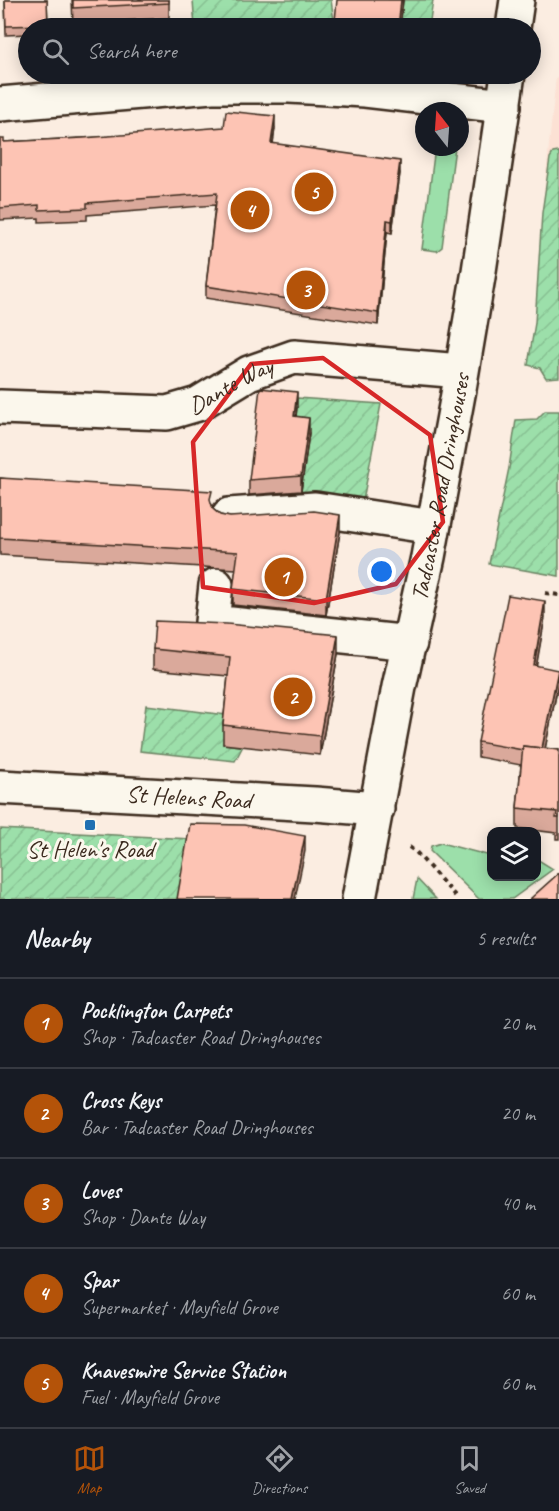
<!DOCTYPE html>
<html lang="en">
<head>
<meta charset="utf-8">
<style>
  :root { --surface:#171b24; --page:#20242c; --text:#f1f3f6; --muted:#9ea1a6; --line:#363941; --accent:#b45309 }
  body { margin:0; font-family:Caveat,sans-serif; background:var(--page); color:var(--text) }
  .controls { position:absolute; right:18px; bottom:18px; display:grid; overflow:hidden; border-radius:12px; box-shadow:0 3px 15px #0003 }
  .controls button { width:54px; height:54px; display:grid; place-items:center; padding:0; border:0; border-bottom:2px solid var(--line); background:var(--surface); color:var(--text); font:30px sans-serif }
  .compass { position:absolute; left:415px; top:102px; width:54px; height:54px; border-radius:50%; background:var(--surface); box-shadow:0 3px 15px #0003; rotate:343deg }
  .you { position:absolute; left:382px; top:572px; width:21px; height:21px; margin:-15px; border:4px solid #fff; border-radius:50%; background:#1a73e8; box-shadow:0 0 0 9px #1a73e833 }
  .badge { display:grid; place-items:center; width:39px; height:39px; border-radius:50%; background:var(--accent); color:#fff; font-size:20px; font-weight:700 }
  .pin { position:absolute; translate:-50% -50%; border:3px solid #fff; box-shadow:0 2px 6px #0006 }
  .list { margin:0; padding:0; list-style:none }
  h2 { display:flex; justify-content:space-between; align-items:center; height:78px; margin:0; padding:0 24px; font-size:26px }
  h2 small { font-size:20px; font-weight:400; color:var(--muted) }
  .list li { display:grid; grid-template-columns:39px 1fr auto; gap:18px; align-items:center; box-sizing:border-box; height:90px; padding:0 24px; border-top:2px solid var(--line) }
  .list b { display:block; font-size:22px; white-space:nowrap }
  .list p { margin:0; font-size:20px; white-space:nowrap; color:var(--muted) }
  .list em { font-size:20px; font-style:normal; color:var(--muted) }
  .icon { flex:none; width:33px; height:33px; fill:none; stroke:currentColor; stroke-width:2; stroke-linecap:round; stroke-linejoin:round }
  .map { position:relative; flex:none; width:559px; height:899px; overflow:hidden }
  .search { position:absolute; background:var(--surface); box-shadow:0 3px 15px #0003; left:18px; right:18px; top:18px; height:66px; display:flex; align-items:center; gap:15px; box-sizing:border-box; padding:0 21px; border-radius:33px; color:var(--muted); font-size:22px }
  .sheet { height:528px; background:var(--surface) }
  nav { display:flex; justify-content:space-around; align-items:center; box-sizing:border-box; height:84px; border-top:2px solid var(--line); background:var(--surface); font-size:16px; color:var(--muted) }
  nav a { display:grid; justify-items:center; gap:3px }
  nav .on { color:var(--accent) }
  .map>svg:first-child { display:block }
  .built { fill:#fce1d4 }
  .grass { fill:#9cdfaa; stroke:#6c8464; stroke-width:1.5 }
  .garden { fill:url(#garden-furrows); stroke:#6c8464; stroke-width:1.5 }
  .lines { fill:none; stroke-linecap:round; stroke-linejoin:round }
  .minor-casing { stroke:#3b2a1e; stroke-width:38 }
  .major-casing { stroke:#3b2a1e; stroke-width:38 }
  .path { stroke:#3b2a1e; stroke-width:4; stroke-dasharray:4.5 4.5; stroke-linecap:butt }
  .minor { stroke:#fbf7ec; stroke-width:33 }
  .major { stroke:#fbf7ec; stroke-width:33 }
  .wall { fill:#daa99b; stroke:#3b2a1e; stroke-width:1.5 }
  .shaded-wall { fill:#b1897e; stroke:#3b2a1e; stroke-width:1.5 }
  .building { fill:#fdc4b4; stroke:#3b2a1e; stroke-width:1.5 }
  .marked { fill:none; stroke:#d62828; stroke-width:4.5; stroke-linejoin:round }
  .poi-dot { fill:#1f6fb2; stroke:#fbf7ec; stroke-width:2 }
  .labels { text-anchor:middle; stroke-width:6; stroke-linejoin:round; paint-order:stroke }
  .street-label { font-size:24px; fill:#3b2a1e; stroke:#fbf7ec }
  .poi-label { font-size:24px; fill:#3b2a1e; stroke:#fbf7ec }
</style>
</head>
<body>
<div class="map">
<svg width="559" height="899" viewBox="0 0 559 899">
  <defs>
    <pattern id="garden-furrows" width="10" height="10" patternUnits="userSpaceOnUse" patternTransform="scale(1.5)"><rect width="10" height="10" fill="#9cdfaa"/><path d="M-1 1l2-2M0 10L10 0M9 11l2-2" fill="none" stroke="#87c092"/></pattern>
  </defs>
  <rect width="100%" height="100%" fill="#fbede1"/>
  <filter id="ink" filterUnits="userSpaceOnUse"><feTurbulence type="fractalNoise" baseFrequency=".0167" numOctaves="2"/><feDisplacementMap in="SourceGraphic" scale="12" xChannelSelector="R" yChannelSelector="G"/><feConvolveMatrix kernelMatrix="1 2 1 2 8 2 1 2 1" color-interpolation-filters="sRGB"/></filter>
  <g filter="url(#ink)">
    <path class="built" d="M556,77L559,78V323H535L542,213Z"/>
    <g class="grass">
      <path d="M435,147H455L442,247L437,251L422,249Z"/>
      <path d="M441,843L491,856L492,876H536L537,859L553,869L512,899H479L430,851L431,846Z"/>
      <path d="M417,879L436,899H413Z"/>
    </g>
    <g class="garden">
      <path d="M193,0H331L335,28H195Z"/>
      <path d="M389,0H433L429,28H400Z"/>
      <path d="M559,152V377L546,378L540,368L528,365L535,323L542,213L550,158L553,153Z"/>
      <path d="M297,398L381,404L362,506L266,504L267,492L287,495Z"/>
      <path d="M545,411H559V576L489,564L509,468L516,420L537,419Z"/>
      <path d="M146,705L226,715L223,744L243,746L235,761L140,751Z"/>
      <path d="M0,829L191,839L180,899H0Z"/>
    </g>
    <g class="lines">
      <g class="minor-casing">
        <g id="minor">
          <path d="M0,104L212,86H289L365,90L504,106"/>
          <path id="s1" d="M0,407L167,413L198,404L249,373L294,357L461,371"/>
          <path d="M229,515L315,509L433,527"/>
          <path d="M216,585L212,622L410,643"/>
          <path id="s2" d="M0,787L315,804L377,809"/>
        </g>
      </g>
      <g class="major-casing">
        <g id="major">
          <path d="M513,28L517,0"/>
          <path id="s3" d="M359,899L399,687L428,557L459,389L479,271L508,74"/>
        </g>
      </g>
      <g class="path">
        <path d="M545,593L559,595"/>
        <path d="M409,847L416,852L458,899"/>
      </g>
      <use href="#minor" class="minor"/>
      <use href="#major" class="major"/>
    </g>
    <g class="wall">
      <path d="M5,0H47L48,28H28V34L6,35Z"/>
      <path d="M72,0H169V18L73,24Z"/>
      <path d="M403,0L400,28H335V21Z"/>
      <path d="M275,128L273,144L400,173L392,233L387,232L378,325L206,298V286L215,205L87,215V220L39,222V218L0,220V139L4,142Z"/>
      <path d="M297,407L296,417L309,433L301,491L249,495V480Z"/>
      <path d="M0,478L212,505L213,509L220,515L230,517L340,532L326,615L233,605V589L236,569L0,555Z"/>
      <path d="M545,617L536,665L558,685L545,748L559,750V839H556V833L517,828V808L521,765L478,757V742Z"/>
      <path d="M153,649L338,654L320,755L223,744V725L228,676L153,669Z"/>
    </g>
    <g class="shaded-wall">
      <path d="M401,0H403L400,28H398Z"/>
      <path d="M275,116V128L271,156V143Z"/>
      <path d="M400,161V173L392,233V221Z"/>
      <path d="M387,220V232L378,325V313Z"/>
      <path d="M297,392V407L294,432V416Z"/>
      <path d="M309,418V433L301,491V476Z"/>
      <path d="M340,515V532L326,615V599Z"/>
      <path d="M545,601V617L534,680V665Z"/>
      <path d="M338,635V654L320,755V736Z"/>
      <path d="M558,670V685L541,769V753Z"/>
      <path d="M305,836V851L295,899H292Z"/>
    </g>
    <g class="building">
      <path d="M5,0H47L48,25L6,26Z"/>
      <path d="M73,0H169V3L73,8Z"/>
      <path d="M337,0H401L398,28L384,26V28H341L342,21H335Z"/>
      <path d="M226,111L275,116L271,143L400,161L392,221L387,220L378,313L206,286L217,193L87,203V208L39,210V205L0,208V139H4V142L83,138L224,127Z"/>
      <path d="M260,388L297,392L294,416L309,418L301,476L249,480Z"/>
      <path d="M0,478L212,491L210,499L213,509L220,515L230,517L314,511L340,515L326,599L233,589L238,552L0,538Z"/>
      <path d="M508,595L545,601L534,665L558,670L542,748L523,746V750L478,742Z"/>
      <path d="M155,621L227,624L338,635L320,736L223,725L230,657L153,649Z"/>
      <path d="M523,746L559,750V818H556L557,812L517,808Z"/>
      <path d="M190,824L244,825L305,836L292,899H177Z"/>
      <path d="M559,873V899H530Z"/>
    </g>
  </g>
  <path class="marked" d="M323,358L430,435L443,522L396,584L314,603L203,587L193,442L251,364Z"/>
  <rect class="poi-dot" x="84" y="819" width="12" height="12" rx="3"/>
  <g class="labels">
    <g class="street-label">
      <text dy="8" stroke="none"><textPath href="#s1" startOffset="237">Dante Way</textPath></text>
      <text dy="8" stroke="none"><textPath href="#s3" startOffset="420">Tadcaster Road Dringhouses</textPath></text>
      <text dy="8" stroke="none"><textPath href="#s2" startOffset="189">St Helens Road</textPath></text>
    </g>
    <g class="poi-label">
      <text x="90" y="857">St Helen's Road</text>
    </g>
  </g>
</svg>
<div class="controls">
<button><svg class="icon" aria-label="layers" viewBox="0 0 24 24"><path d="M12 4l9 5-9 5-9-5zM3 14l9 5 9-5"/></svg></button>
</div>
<svg class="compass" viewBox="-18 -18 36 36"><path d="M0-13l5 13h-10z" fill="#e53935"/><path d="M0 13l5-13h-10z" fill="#9ea1a6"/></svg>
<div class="you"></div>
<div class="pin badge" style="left:284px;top:577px">1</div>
<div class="pin badge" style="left:293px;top:697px">2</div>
<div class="pin badge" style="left:306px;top:290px">3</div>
<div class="pin badge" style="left:250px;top:210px">4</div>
<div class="pin badge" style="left:314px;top:192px">5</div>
<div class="search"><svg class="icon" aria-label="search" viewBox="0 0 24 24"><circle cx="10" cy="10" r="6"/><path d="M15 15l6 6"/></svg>Search here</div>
</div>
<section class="sheet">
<h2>Nearby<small>5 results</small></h2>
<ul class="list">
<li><span class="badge">1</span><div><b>Pocklington Carpets</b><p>Shop · Tadcaster Road Dringhouses</p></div><em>20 m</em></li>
<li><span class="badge">2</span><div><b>Cross Keys</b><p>Bar · Tadcaster Road Dringhouses</p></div><em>20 m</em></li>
<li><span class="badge">3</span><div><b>Loves</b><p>Shop · Dante Way</p></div><em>40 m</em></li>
<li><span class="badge">4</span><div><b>Spar</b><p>Supermarket · Mayfield Grove</p></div><em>60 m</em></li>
<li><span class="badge">5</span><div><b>Knavesmire Service Station</b><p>Fuel · Mayfield Grove</p></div><em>60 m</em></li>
</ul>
</section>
<nav>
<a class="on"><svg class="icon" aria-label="map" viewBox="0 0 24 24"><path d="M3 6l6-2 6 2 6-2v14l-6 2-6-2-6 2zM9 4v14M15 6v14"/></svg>Map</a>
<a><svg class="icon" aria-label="directions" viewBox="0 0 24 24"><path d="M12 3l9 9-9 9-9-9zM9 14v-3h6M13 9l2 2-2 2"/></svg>Directions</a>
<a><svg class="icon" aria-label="saved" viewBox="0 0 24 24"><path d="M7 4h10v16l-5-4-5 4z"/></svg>Saved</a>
</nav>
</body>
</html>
